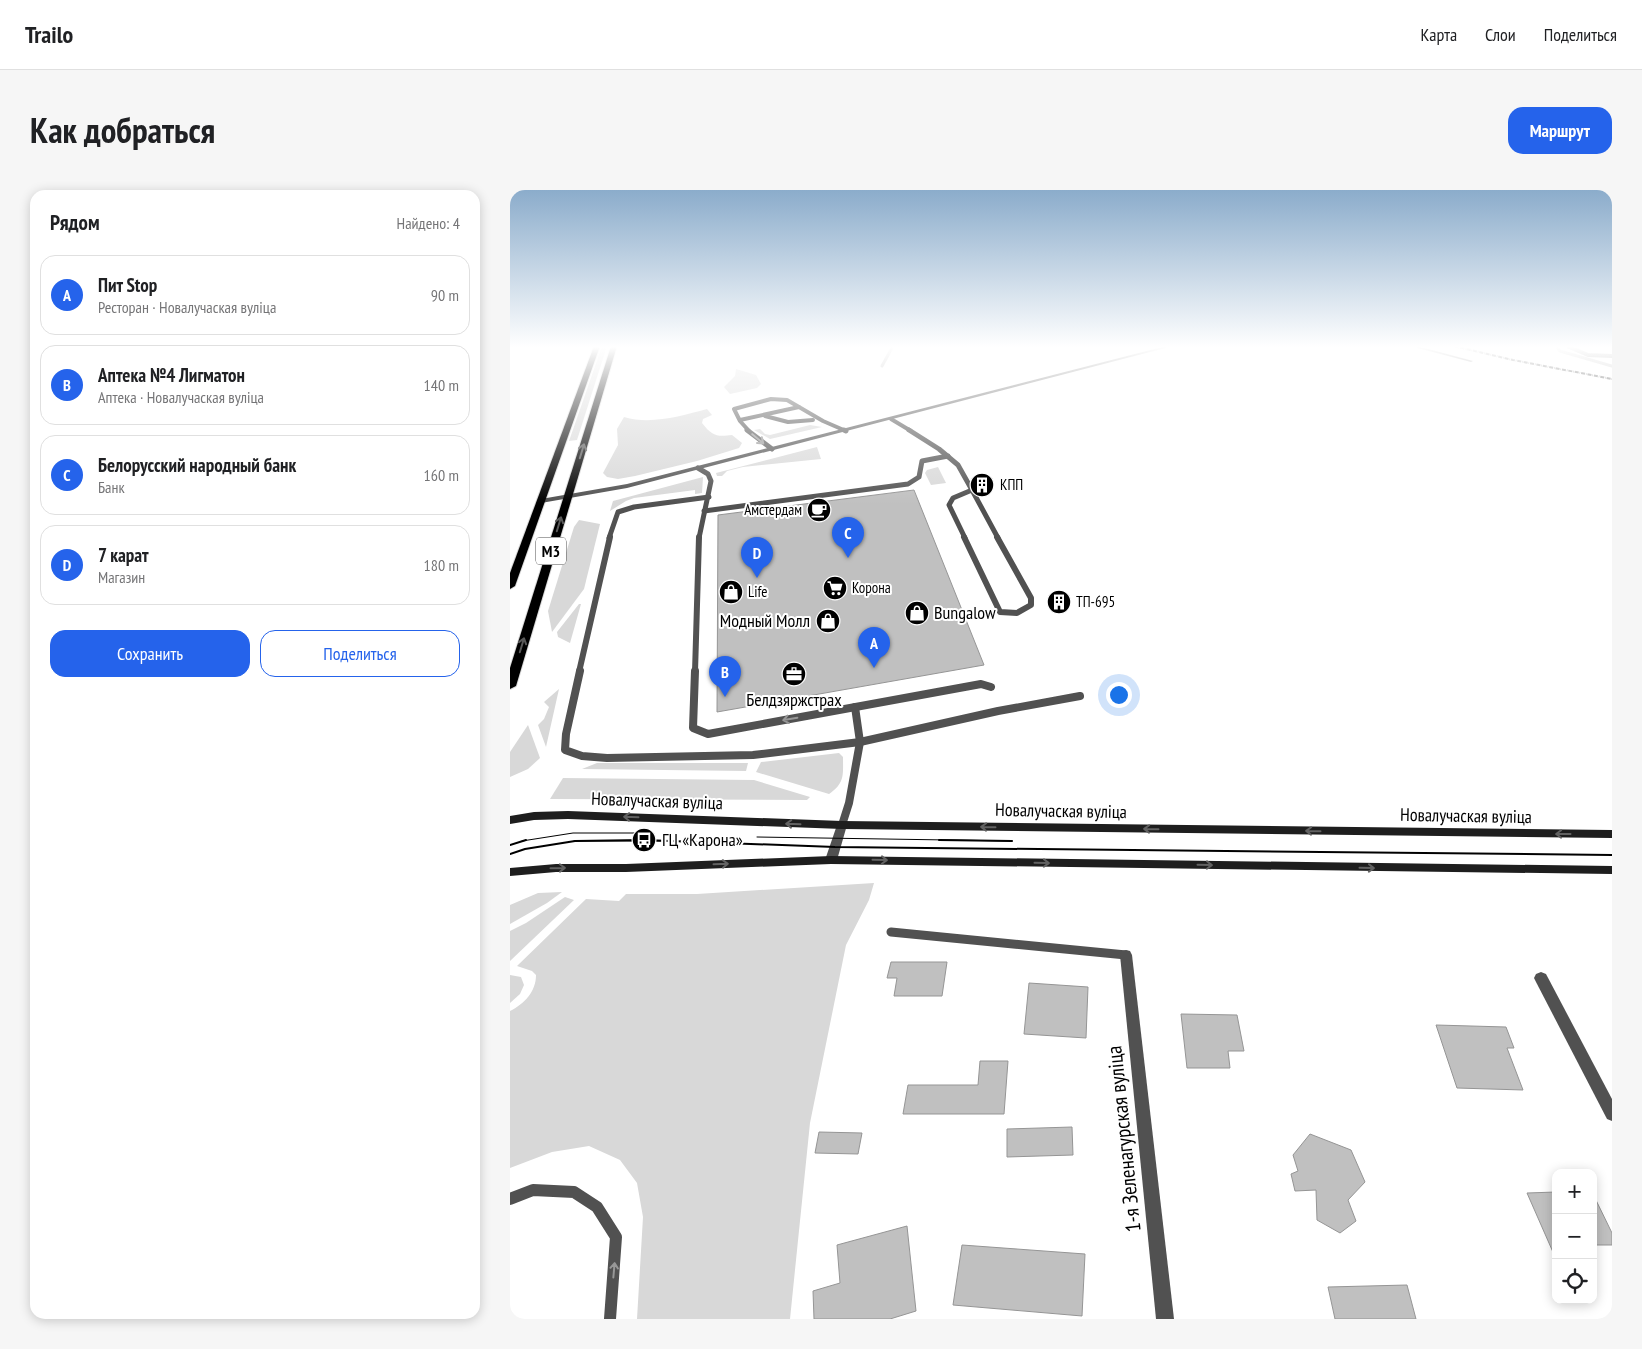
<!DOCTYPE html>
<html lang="ru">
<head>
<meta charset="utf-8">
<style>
  :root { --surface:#fff; --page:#f6f6f6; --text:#202124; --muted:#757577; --line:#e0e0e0; --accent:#2563eb }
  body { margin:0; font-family:"PT Sans Narrow",sans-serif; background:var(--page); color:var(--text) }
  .controls { position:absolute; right:15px; bottom:15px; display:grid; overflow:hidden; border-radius:10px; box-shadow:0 2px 12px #0003 }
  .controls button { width:45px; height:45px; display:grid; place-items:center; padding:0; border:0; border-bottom:1px solid var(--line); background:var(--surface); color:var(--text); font:25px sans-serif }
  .you { position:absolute; left:608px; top:504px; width:18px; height:18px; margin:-12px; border:4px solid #fff; border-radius:50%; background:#1a73e8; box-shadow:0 0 0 8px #1a73e833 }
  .badge { display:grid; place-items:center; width:32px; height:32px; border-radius:50%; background:var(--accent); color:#fff; font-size:16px; font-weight:700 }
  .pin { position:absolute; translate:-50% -41px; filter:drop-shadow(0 1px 2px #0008) }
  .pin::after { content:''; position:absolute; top:26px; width:18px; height:15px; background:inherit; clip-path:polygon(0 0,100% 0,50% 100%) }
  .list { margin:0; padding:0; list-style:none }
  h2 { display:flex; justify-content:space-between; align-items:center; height:65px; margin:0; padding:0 20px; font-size:21px }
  h2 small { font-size:16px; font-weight:400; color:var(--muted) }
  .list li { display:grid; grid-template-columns:32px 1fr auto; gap:15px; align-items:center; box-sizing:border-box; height:80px; margin:0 10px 10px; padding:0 10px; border:1px solid var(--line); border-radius:15px }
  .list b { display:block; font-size:19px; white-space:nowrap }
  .list p { margin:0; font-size:16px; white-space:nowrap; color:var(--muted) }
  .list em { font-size:16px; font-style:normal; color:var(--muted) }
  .actions { display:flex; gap:10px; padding:15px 20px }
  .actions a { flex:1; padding:11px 0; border:1px solid var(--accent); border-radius:15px; text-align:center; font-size:18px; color:var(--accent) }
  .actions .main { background:var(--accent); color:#fff }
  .icon { flex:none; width:28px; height:28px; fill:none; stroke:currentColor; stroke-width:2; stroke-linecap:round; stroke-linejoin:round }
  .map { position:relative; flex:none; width:1102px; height:1129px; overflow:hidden; border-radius:15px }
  header { display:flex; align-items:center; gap:30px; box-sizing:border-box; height:70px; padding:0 25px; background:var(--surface); border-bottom:1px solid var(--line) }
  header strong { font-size:24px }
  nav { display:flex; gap:28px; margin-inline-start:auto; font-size:18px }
  .intro { display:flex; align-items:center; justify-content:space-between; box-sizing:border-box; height:120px; padding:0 30px }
  h1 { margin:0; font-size:35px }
  .button { padding:12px 22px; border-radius:15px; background:var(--accent); color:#fff; font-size:18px; font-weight:700 }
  main { display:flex; gap:30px; padding:0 30px }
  aside { flex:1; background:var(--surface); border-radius:15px; box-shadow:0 2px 12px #0003 }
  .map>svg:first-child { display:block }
  .green { fill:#d8d8d8 }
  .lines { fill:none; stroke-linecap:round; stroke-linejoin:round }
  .stream { stroke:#9f9f9f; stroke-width:3 }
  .building { fill:#c0c0c0; stroke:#959595 }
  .primary-casing { stroke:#dbdbdb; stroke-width:2 }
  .service-far5 { stroke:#515151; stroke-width:4 }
  .service-far4 { stroke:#515151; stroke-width:5 }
  .service-far3 { stroke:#515151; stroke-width:6 }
  .service-far2 { stroke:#515151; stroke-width:8 }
  .service-far1 { stroke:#515151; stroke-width:9 }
  .service { stroke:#515151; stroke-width:12 }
  .minor { fill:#515151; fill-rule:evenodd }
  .tertiary { fill:#515151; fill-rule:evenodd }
  .secondary { fill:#1e1e1e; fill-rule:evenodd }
  .primary { fill:#000; fill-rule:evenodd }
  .tram-far1 { stroke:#000; stroke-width:1 }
  .tram { stroke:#000; stroke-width:2 }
  .rail { stroke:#000; stroke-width:2; stroke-dasharray:4 1 0.5 1; stroke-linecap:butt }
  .oneway { stroke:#979797 }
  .oneway2 { stroke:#595959 }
  .oneway3 { stroke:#626262 }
  .labels { text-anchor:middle; stroke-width:4; stroke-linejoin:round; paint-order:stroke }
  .far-poi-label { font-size:15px; fill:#000; stroke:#fff; text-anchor:start }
  .shield { fill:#fff; stroke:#4c4c4c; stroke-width:1 }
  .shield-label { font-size:16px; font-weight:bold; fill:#000 }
  .poi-label { font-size:18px; fill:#000; stroke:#fff; text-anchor:start }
  .street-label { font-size:18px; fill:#000; stroke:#fff }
  .near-street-label { font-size:21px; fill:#000; stroke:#fff }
</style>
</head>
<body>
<header>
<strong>Trailo</strong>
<nav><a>Карта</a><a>Слои</a><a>Поделиться</a></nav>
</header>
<div class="intro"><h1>Как добраться</h1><a class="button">Маршрут</a></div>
<main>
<aside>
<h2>Рядом<small>Найдено: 4</small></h2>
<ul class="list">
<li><span class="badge">A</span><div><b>Пит Stop</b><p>Ресторан · Новалучаская вуліца</p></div><em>90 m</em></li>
<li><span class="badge">B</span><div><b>Аптека №4 Лигматон</b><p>Аптека · Новалучаская вуліца</p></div><em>140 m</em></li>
<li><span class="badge">C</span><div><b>Белорусский народный банк</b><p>Банк</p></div><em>160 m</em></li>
<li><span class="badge">D</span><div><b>7 карат</b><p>Магазин</p></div><em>180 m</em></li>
</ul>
<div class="actions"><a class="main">Сохранить</a><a>Поделиться</a></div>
</aside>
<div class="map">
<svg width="1102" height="1129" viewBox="0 0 1102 1129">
  <rect width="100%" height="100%" fill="#fff"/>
  <g class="green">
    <path d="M92,156H97L67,250L59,251Z"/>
    <path d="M226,179L246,185L251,194L247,198L220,204L214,197L225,186Z"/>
    <path d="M197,219L202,225L193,229L192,233C202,246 207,247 222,245L232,253L229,258L187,271L125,286L108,289L97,287L93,283L108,255L107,239L114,227C141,235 171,226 197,219Z"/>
    <path d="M300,235L312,237L260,249L244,240L250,239L255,244L260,245Z"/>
    <path d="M307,257L311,269L233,277L217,281L212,286H207L206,283Z"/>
    <path d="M428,277L436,293L421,295L415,283L417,280Z"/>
    <path d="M193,287L192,303L185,304V300L124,308L116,311L100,321L103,311Z"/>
    <path d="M69,330L90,334L74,399L42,442L38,421L64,337Z"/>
    <path d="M69,414H71L60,453L48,447L47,442Z"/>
    <path d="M49,499L36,557L28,535L34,529L39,517L34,512Z"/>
    <path d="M18,535L30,568L18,579L0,587V562Z"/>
    <path d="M329,563L333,567C333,585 335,593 319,604L246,582L251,572Z"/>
    <path d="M87,573H238L236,581L72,579Z"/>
    <path d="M53,588L244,590L300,607L297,610L40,609Z"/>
    <path d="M364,693L359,710L336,755L300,933L280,1129H127L133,1027L127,993L110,970L79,956L42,962L0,978V821C14,814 26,802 26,785L22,781L7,776L76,709L109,711L116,704H187Z"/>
    <path d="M52,702L37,713L0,734V715L28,703Z"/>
    <path d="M55,707L64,710L0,771V741L16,733Z"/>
    <path d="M0,785L11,787L14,795L10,804L0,813Z"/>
  </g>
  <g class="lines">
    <g class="stream">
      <path d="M1046,156L1050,161L1102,176"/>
      <path d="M372,176L383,156"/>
    </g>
  </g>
  <g class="building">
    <path d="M404,300L474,475L207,522L208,325Z"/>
    <path d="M381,772H437L432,806H384L387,788H377Z"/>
    <path d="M519,793L578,797L576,848L514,844Z"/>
    <path d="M671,824L727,825L734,861H718L720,878H677Z"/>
    <path d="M926,835L996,837L1004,858H997L1013,900L947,898Z"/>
    <path d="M470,871H498L494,924H393L398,895H468Z"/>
    <path d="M562,937L563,965L497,967V939Z"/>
    <path d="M309,942L352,943L348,964L305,963Z"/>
    <path d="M800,944L841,960L855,992L838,1010L846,1031L830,1043L807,1030L806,1000L785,1001L781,984L788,981L783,965Z"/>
    <path d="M1046,1002V1069L1017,1003Z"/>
    <path d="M1083,1004L1102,1043V1055H1083Z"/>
    <path d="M397,1036L406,1121L380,1129H304L303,1101L330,1093L327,1055Z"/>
    <path d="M452,1055L575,1064L572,1126L443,1115Z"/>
    <path d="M897,1095L906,1129H825L818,1097Z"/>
  </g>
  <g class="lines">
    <g class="primary-casing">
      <g id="primary">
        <path d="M84,156H90L5,396L0,399V383Z"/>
        <path d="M101,156H107L6,496L0,499V478Z"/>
      </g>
    </g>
    <g class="service-far5">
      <path d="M1057,156L1078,165L1102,166"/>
      <path d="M255,226L278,232L303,230"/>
      <path d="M381,229L401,241"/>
      <path d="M230,230L289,217"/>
      <path d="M239,241L230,231L224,219L261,209L277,210L313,231L336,241"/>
    </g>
    <g class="service-far4">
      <path d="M237,240L262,259"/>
      <path d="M334,240L336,241"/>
      <path d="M399,240L429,259L448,275L462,300"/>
      <path d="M188,278L198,284L201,291L189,348"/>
      <path d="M462,300L488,348"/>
      <path d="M194,321L398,294L409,287L412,271L438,266"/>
      <path d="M99,348L108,322L124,317L199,307"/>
      <path d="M455,348L439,315L443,308L462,300"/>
    </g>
    <g class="service-far3">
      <path d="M454,347L490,422L507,423L521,415V408L487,347"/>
      <path d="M69,482L100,347"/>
      <path d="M185,482L189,347"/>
    </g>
    <g class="service-far2">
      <path d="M70,481L56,544L55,560L72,566L97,568L243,565L350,552L488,521L570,506"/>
      <path d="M185,481L183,538L198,544L471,494L481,497"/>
      <path d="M332,635L339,613L350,552L345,517"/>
    </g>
    <path class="service-far1" d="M381,742L616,765"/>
    <path class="service" d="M0,1009L23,1000L64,1002L87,1017L106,1047L100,1129"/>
    <g class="minor">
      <path d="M900,156H907L963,171L961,172Z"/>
      <path d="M332,631L336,632L337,635L327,670L325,673L321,674L317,673L315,670L327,635L328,632Z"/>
      <path d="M616,760L620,761L622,765L664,1129H646L610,765L612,761Z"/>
      <path d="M1031,782L1036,784L1102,909V931L1097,929L1026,792L1024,788L1026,784Z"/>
    </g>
    <path class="tertiary" d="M656,156H663L117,298L31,313L28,311L31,309L117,294Z"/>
    <g class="secondary">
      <path d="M58,621L332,631L1102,640V648L332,639L58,629L24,630L0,634V626L24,622Z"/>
      <path d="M321,666L1102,676V684L321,674L116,682H46L0,686V678L46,674H116Z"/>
    </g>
    <use href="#primary" class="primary"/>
    <g class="tram-far1">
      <path d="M247,647L502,651"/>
      <path d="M12,651L63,643H127"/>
      <path d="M64,651H164"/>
    </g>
    <g class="tram">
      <path d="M429,650L502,651"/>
      <path d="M0,655L16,650"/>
      <path d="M0,664L15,659L65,651L134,650L325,657L1102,665"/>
    </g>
    <path class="rail" d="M944,156L1003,170L1102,189"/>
  </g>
  <defs><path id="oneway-shaft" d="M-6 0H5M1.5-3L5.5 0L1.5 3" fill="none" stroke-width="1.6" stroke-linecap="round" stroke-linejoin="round" transform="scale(1.25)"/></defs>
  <g class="oneway">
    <use href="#oneway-shaft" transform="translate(248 249) rotate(40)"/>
    <use href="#oneway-shaft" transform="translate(280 529) rotate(170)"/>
    <use href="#oneway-shaft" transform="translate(104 1080) rotate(-85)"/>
  </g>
  <g class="oneway2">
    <use href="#oneway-shaft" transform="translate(72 261) rotate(-73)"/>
    <use href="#oneway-shaft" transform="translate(49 334) rotate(-73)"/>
    <use href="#oneway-shaft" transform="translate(12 455) rotate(-73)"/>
  </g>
  <g class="oneway3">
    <use href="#oneway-shaft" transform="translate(121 627) rotate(-178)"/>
    <use href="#oneway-shaft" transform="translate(283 634) rotate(-178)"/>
    <use href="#oneway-shaft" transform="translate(478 637) rotate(-179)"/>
    <use href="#oneway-shaft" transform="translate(641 639) rotate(-179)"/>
    <use href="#oneway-shaft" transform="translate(803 641) rotate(-179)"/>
    <use href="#oneway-shaft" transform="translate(1053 644) rotate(-180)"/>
    <use href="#oneway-shaft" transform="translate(370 670) rotate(1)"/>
    <use href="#oneway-shaft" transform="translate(532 673) rotate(1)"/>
    <use href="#oneway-shaft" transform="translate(211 674) rotate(-2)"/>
    <use href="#oneway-shaft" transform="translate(695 675) rotate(1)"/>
    <use href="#oneway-shaft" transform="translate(48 678) rotate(-1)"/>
    <use href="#oneway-shaft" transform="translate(857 678) rotate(1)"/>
  </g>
  <linearGradient id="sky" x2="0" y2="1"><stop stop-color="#8baccb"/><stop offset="0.5" stop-color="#fff"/><stop offset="1" stop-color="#fff" stop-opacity="0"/></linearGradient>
  <rect width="1102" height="314" fill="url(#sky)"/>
  <defs>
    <g id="building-disc" transform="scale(1.25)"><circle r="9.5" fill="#000" stroke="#fff"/><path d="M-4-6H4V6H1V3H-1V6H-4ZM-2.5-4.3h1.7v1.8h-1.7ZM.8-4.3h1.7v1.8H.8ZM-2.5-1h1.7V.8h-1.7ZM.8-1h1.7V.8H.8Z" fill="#fff"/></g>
    <g id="cafe-disc" transform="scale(1.25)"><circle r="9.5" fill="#000" stroke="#fff"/><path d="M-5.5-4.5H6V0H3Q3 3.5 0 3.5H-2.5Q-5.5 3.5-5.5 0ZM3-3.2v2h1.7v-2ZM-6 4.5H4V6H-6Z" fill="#fff"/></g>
    <g id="supermarket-disc" transform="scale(1.25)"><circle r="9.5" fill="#000" stroke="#fff"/><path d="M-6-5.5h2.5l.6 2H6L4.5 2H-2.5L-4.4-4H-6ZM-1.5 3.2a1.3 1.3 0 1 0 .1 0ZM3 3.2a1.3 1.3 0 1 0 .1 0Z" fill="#fff"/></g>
    <g id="shop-disc" transform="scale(1.25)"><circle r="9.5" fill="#000" stroke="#fff"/><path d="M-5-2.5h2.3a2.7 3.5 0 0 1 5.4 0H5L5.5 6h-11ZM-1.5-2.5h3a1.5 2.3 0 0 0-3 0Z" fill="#fff"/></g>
    <g id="office-disc" transform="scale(1.25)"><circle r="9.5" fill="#000" stroke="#fff"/><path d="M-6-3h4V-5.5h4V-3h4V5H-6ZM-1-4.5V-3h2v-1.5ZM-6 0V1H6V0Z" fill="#fff"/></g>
    <g id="bus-disc" transform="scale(1.25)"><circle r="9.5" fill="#000" stroke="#fff"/><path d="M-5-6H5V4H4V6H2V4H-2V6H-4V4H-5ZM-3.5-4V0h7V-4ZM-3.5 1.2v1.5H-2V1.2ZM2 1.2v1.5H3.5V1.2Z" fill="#fff"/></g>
  </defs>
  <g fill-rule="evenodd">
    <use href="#building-disc" x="472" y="295"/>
    <use href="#cafe-disc" x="309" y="320"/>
    <use href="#supermarket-disc" x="325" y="398"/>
    <use href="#shop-disc" x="221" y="402"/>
    <use href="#building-disc" x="549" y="412"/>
    <use href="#shop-disc" x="407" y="423"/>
    <use href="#shop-disc" x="318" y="431"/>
    <use href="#office-disc" x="284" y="484"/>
    <use href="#bus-disc" x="134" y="650"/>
  </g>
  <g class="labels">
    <g class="far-poi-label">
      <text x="490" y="300">КПП</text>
      <text x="292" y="325" text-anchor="end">Амстердам</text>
      <text x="342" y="403">Корона</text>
      <text x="238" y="407">Life</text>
      <text x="566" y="417">ТП-695</text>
    </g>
    <rect class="shield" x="26" y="347.5" width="30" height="27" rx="4"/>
    <g class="shield-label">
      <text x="41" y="367">М3</text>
    </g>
    <g class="poi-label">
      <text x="424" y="429">Bungalow</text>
      <text x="300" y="437" text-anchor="end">Модный Молл</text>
      <text x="284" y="516" text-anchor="middle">Белдзяржстрах</text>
      <text x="152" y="656">ГЦ «Карона»</text>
    </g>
    <g class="street-label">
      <text transform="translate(147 611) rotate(2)" y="6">Новалучаская вуліца</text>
      <text transform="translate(551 621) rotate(1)" y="6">Новалучаская вуліца</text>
      <text transform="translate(956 626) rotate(1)" y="6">Новалучаская вуліца</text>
    </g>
    <g class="near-street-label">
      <text transform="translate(614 949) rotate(-96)" y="7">1-я Зеленагурская вуліца</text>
    </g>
  </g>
</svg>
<div class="controls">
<button>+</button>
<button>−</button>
<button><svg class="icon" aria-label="locate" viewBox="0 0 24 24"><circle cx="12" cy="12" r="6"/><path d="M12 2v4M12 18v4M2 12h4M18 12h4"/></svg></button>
</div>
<div class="you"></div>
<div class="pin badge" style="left:364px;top:478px">A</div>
<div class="pin badge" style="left:215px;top:507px">B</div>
<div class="pin badge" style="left:338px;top:368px">C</div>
<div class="pin badge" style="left:247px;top:388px">D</div>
</div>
</main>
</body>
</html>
